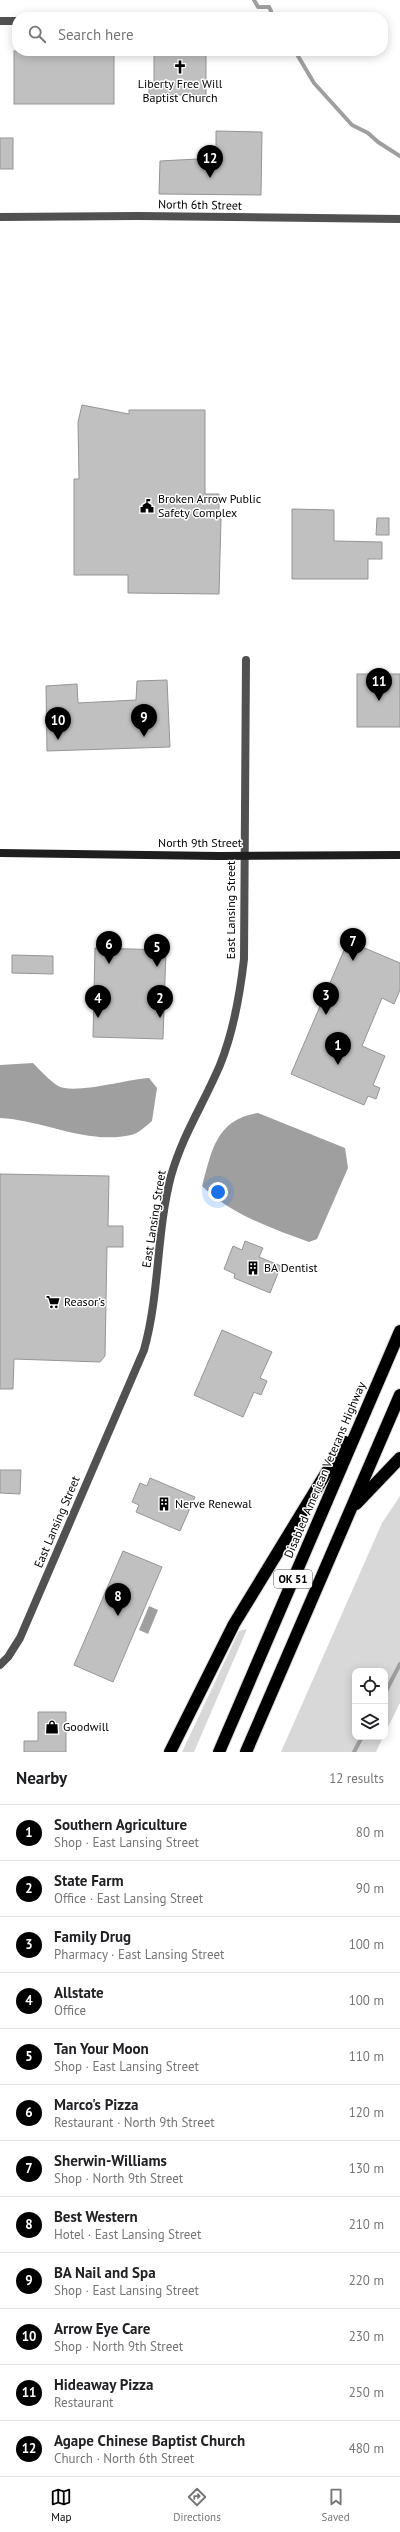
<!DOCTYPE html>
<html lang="en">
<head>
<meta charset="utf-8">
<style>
  :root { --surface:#fff; --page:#f2f2f2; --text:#202124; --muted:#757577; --line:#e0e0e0; --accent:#000 }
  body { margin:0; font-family:"PT Sans",sans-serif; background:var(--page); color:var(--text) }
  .controls { position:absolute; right:12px; bottom:12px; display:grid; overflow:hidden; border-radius:8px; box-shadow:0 2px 10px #0003 }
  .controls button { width:36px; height:36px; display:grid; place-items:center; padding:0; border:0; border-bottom:1px solid var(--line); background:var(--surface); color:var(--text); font:20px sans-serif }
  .you { position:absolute; left:218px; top:1192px; width:14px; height:14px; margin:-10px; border:3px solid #fff; border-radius:50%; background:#1a73e8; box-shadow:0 0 0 6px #1a73e833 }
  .badge { display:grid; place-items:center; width:26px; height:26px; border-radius:50%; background:var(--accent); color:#fff; font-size:13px; font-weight:700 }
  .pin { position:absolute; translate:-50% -33px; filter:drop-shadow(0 1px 2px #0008) }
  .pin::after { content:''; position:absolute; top:21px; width:14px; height:12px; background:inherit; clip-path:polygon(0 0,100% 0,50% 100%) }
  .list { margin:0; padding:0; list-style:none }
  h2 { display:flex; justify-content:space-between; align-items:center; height:52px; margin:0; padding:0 16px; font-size:17px }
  h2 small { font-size:13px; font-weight:400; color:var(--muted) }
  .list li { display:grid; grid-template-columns:26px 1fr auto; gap:12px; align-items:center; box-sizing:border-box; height:56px; padding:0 16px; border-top:1px solid var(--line) }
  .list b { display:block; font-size:15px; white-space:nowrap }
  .list p { margin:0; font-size:13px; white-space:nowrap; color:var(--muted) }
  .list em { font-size:13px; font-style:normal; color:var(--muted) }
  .icon { flex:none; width:22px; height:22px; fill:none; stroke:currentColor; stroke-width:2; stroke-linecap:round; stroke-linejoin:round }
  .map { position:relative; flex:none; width:400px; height:1752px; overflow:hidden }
  .search { position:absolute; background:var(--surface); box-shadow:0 2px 10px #0003; left:12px; right:12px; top:12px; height:44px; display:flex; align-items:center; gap:10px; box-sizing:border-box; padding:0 14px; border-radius:16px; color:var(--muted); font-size:15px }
  .sheet { height:724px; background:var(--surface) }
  nav { display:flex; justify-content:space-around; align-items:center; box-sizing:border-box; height:56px; border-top:1px solid var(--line); background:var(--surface); font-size:11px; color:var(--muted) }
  nav a { display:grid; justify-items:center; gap:2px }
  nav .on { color:var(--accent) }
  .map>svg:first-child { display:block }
  .green { fill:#d8d8d8 }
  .water { fill:#9f9f9f }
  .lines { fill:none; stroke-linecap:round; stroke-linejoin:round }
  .stream { stroke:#9f9f9f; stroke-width:4 }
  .building { fill:#c0c0c0; stroke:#959595 }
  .motorway-casing { stroke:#dbdbdb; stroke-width:14 }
  .minor { stroke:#515151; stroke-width:8 }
  .secondary { stroke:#1e1e1e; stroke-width:8 }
  .motorway { stroke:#000; stroke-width:12 }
  .labels { text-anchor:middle; stroke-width:3; stroke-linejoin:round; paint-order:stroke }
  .shield { fill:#fff; stroke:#4c4c4c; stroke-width:1 }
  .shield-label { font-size:11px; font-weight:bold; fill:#000 }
  .poi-label { font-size:12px; fill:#000; stroke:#fff; text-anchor:start }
  .street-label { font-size:12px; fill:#000; stroke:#fff }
</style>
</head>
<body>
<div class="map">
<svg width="400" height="1752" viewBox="0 0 400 1752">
  <rect width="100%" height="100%" fill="#fff"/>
  <g class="green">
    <path d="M400,1496V1703L385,1733V1671H355V1737H383L376,1752H281L382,1523Z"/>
    <path d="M247,1629L194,1752H182L239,1631Z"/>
  </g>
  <g class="water">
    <path d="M33,1063C41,1071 49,1080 58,1086C74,1095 128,1079 149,1078L157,1088L152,1121C146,1126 138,1134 131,1135C87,1145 43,1120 0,1118V1065Z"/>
    <path d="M258,1113L345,1148L348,1168L317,1239L309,1242C273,1229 230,1214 202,1186C212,1150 216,1120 258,1113Z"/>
    <path d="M149,1606L158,1610L148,1634L139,1630Z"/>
  </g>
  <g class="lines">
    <g class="stream">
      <path d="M254,0L258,7H269L271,11"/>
      <path d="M295,51L314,83L352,125L368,133L378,142L400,156"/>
      <path d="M385,1693L400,1664"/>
      <path d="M354,1752L362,1737"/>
    </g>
  </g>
  <g class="building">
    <rect x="14" y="51" width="100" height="53"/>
    <path d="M154,51H206V95H149V83H154Z"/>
    <path d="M216,131L262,132L261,195L159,194L160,161L216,158Z"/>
    <rect x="0" y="138" width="13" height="31"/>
    <path d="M82,405L129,414V410H205V494H219V519H221L219,594L128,593V575H74V479H79L78,422Z"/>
    <path d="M292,509L334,510V541L382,542V559H368V579H292Z"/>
    <path d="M377,518H389V535H376Z"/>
    <rect x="357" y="674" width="43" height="53"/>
    <path d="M167,680L170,747L47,751L46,686L77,684L78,703L136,700L137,681Z"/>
    <path d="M348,941L400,963V990L394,1004L382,998L362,1046L385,1056L373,1085L380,1088L376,1099L368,1096L364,1105L291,1074Z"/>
    <path d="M95,948L166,950L163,1039L93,1037Z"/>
    <path d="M12,955L53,956V974L12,973Z"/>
    <path d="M0,1174L109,1176L108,1226H123V1247H107L105,1356L100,1362L14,1359L13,1389H0Z"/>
    <path d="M245,1241L263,1248L259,1257L281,1266L270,1293L234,1278L235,1274L224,1269L233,1246L242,1250Z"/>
    <path d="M222,1330L272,1352L260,1378L267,1381L261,1395L254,1392L243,1417L194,1395Z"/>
    <path d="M0,1470H21L20,1494L0,1493Z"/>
    <path d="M150,1478L195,1497L180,1531L136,1512L139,1505L132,1502L140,1483L147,1486Z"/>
    <path d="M123,1551L162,1567L113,1682L74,1665Z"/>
    <path d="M38,1712H66V1752H24V1741H38Z"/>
  </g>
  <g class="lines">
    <g class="motorway-casing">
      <g id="motorway">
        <path d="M356,1504L400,1458"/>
        <path d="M170,1752L234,1624L345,1442"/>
        <path d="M219,1752L400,1331"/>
        <path d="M246,1752L400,1395"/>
      </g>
    </g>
    <g class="minor">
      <path d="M0,21H17"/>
      <path d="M0,217L138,216L400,219"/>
      <path d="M0,1665L8,1657L20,1638L144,1350C160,1293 156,1233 171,1176C183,1134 203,1105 220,1065C233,1033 240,994 244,959L246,660"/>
    </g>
    <path class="secondary" d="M0,853L219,856L400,855"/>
    <use href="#motorway" class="motorway"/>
  </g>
  <defs>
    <g id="church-bare" transform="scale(1.08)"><path d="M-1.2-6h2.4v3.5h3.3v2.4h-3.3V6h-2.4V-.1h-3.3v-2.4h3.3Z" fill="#000" stroke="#fff" stroke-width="2.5" paint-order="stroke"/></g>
    <g id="civic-bare" transform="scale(1.08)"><path d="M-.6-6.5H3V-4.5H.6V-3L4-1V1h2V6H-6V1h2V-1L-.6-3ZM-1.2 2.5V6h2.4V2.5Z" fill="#000" stroke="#fff" stroke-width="2.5" paint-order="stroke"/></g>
    <g id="building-bare" transform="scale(1.08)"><path d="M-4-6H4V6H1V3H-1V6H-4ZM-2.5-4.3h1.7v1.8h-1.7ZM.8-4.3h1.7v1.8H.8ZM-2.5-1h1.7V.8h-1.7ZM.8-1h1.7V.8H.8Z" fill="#000" stroke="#fff" stroke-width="2.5" paint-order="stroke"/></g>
    <g id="supermarket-bare" transform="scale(1.08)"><path d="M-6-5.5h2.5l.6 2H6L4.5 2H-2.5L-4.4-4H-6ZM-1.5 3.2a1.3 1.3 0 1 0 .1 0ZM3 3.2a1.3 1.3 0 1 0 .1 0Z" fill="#000" stroke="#fff" stroke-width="2.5" paint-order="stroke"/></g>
    <g id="shop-bare" transform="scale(1.08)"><path d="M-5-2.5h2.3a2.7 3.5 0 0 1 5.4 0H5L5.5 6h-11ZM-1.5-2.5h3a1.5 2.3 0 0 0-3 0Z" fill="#000" stroke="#fff" stroke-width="2.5" paint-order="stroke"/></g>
  </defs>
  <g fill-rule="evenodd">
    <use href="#church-bare" x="180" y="67"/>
    <use href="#civic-bare" x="147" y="506"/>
    <use href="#building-bare" x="253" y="1268"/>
    <use href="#supermarket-bare" x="53" y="1302"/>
    <use href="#building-bare" x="164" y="1504"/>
    <use href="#shop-bare" x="52" y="1727"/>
  </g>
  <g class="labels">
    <rect class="shield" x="274" y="1570" width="38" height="18" rx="3"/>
    <g class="shield-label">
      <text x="293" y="1583">OK 51</text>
    </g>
    <g class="poi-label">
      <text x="180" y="88" text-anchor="middle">Liberty Free Will<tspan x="180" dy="14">Baptist Church</tspan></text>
      <text x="158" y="503">Broken Arrow Public<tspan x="158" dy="14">Safety Complex</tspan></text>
      <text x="264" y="1272">BA Dentist</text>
      <text x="64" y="1306">Reasor's</text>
      <text x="175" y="1508">Nerve Renewal</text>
      <text x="63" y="1731">Goodwill</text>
    </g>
    <g class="street-label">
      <text transform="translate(200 205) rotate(1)" y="4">North 6th Street</text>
      <text x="200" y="847">North 9th Street</text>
      <text transform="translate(231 910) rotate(-90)" y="4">East Lansing Street</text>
      <text transform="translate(154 1219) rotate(-81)" y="4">East Lansing Street</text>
      <text transform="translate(325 1470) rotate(-67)" y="4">Disabled American Veterans Highway</text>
      <text transform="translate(57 1522) rotate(-67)" y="4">East Lansing Street</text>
    </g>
  </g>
</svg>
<div class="controls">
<button><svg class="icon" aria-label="locate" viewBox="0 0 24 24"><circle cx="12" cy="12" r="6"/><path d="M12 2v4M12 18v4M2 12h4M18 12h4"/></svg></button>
<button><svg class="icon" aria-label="layers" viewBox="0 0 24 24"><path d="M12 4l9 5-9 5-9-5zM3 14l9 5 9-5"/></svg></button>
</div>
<div class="you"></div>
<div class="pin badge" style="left:338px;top:1065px">1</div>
<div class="pin badge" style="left:160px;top:1018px">2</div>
<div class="pin badge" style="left:326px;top:1015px">3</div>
<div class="pin badge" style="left:98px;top:1018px">4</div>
<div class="pin badge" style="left:157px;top:967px">5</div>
<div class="pin badge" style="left:109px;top:964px">6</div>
<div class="pin badge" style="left:353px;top:961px">7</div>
<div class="pin badge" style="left:118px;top:1616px">8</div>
<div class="pin badge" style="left:144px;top:737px">9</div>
<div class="pin badge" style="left:58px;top:740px">10</div>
<div class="pin badge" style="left:379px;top:701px">11</div>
<div class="pin badge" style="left:210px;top:178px">12</div>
<div class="search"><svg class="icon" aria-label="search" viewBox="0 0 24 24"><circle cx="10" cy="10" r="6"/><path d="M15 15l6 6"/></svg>Search here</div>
</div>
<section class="sheet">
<h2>Nearby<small>12 results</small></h2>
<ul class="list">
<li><span class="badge">1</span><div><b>Southern Agriculture</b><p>Shop · East Lansing Street</p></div><em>80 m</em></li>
<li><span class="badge">2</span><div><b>State Farm</b><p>Office · East Lansing Street</p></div><em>90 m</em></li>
<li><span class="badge">3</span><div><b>Family Drug</b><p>Pharmacy · East Lansing Street</p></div><em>100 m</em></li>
<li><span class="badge">4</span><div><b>Allstate</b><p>Office</p></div><em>100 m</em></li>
<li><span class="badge">5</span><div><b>Tan Your Moon</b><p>Shop · East Lansing Street</p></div><em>110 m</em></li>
<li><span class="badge">6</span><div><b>Marco's Pizza</b><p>Restaurant · North 9th Street</p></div><em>120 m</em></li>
<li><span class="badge">7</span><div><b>Sherwin-Williams</b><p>Shop · North 9th Street</p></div><em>130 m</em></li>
<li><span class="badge">8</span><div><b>Best Western</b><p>Hotel · East Lansing Street</p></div><em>210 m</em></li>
<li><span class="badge">9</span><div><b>BA Nail and Spa</b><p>Shop · East Lansing Street</p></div><em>220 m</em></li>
<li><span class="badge">10</span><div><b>Arrow Eye Care</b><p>Shop · North 9th Street</p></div><em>230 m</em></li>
<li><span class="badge">11</span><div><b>Hideaway Pizza</b><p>Restaurant</p></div><em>250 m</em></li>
<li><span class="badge">12</span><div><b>Agape Chinese Baptist Church</b><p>Church · North 6th Street</p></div><em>480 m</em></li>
</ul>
</section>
<nav>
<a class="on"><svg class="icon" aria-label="map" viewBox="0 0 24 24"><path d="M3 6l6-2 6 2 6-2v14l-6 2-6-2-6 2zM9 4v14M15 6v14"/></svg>Map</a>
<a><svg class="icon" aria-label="directions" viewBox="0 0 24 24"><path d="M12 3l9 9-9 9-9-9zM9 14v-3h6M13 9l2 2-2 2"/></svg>Directions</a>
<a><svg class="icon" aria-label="saved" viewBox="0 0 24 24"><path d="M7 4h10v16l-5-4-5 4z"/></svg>Saved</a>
</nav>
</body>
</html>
